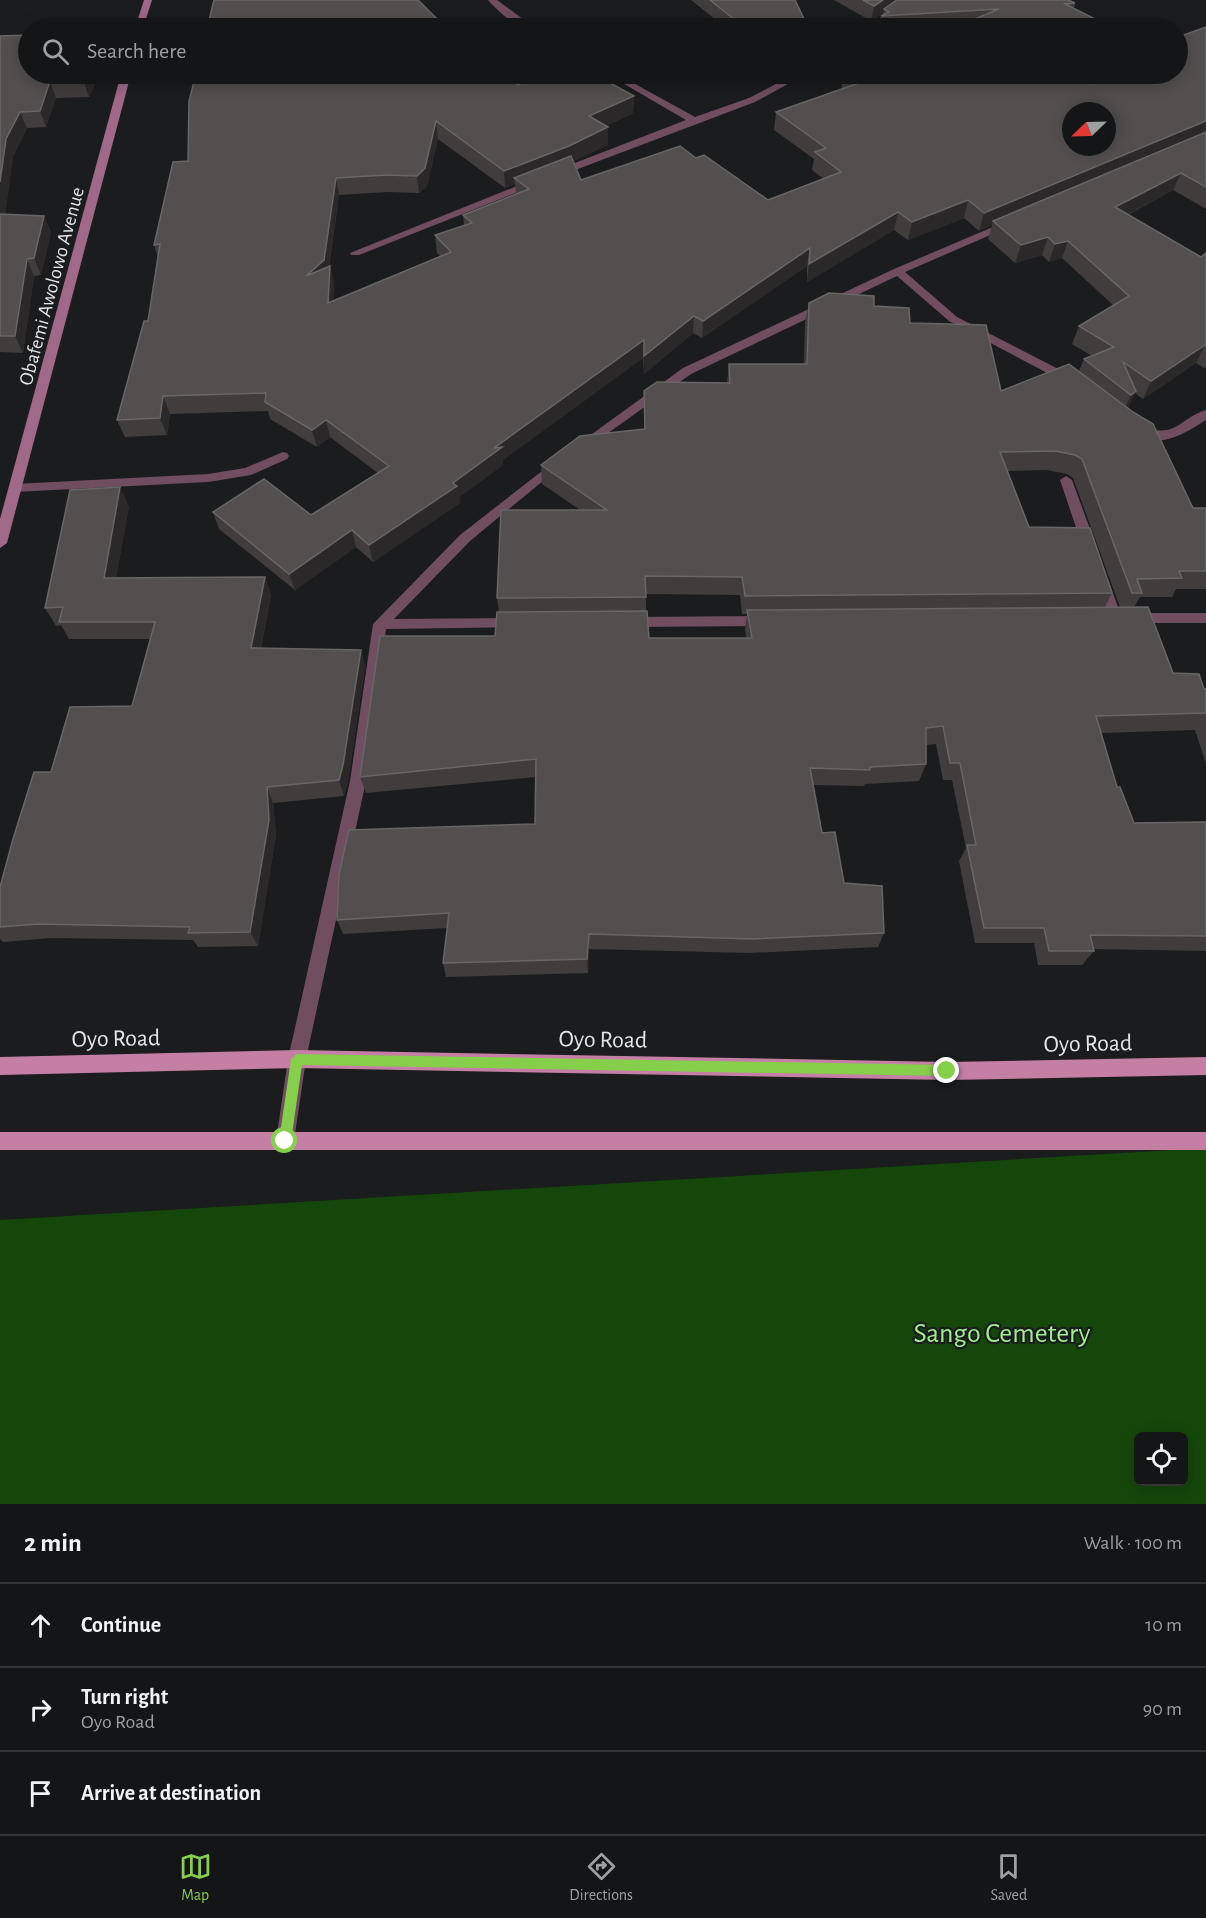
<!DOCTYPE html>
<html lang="en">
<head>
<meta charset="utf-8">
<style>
  :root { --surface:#141516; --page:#212223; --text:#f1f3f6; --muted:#9d9fa1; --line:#333435; --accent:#86cf4b }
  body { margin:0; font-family:"Alegreya Sans",sans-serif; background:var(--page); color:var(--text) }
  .controls { position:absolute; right:18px; bottom:18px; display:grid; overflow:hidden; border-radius:9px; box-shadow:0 3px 15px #0003 }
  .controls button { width:54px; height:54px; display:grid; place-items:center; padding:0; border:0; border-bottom:2px solid var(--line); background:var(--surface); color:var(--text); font:30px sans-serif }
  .compass { position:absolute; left:1062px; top:102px; width:54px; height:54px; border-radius:50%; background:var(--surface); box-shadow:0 3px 15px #0003; rotate:247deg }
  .stop { position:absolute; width:18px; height:18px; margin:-14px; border:4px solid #86cf4b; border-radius:50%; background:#fff }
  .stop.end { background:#86cf4b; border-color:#fff; box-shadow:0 2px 6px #0008 }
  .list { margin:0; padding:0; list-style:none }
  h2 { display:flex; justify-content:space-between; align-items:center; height:78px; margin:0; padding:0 24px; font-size:26px }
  h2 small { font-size:20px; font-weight:400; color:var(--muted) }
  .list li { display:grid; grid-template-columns:39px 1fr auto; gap:18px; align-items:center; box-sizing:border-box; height:84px; padding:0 24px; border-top:2px solid var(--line) }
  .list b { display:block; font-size:22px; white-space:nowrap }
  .list p { margin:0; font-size:20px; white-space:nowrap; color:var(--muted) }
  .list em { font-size:20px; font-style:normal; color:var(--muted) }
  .icon { flex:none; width:33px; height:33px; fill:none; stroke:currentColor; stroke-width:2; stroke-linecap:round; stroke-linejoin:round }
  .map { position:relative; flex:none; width:1206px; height:1504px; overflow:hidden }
  .search { position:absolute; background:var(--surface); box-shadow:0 3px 15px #0003; left:18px; right:18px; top:18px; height:66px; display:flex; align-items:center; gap:15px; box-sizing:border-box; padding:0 21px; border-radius:33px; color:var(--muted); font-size:22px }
  .sheet { height:330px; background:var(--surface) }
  nav { display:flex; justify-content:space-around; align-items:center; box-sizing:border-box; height:84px; border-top:2px solid var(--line); background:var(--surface); font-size:16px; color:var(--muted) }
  nav a { display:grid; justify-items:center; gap:3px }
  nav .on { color:var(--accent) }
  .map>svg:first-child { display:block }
  .green { fill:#15470a; fill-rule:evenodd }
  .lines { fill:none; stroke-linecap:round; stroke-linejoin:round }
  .minor { fill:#704e60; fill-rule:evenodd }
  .secondary { fill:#a06987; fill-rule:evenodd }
  .primary { fill:#c57fa5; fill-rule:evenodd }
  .wall { fill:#403d3c; fill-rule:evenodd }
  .shaded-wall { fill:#2a2828 }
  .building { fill:#524f4e; stroke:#686666; stroke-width:1.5; fill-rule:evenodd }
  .route { fill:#86cf4b }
  .labels { text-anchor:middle; stroke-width:4.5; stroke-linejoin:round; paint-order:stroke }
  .far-street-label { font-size:20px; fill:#e3e5e7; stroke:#1a1c1e }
  .street-label { font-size:24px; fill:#e3e5e7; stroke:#1a1c1e }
  .near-park-label { font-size:28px; fill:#9fee8f; stroke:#1a1c1e }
</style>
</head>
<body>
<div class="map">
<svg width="1206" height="1504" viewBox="0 0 1206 1504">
  <rect width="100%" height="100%" fill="#1a1c1e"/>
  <path class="green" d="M1206,1148V1504H0V1220ZM1138,1436H1184V1482H1138Z"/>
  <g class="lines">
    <g class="minor">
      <path d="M488,0H497L535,28C517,30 500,13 488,0Z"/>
      <path d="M905,0H915L874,28H865Z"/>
      <path d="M607,74H617L695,117L749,98L795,74H806L755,102L562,175H554V171L686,120Z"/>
      <path d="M532,180L537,183L536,185L359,255H351L350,253Z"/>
      <path d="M1007,221L1012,224L1011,226L905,272L957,317L1072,376V382H1064L949,321L897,276L691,374L587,448H579L577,445L683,368L894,269Z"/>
      <path d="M1206,410V420C1187,432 1155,453 1135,431L1141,427C1179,438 1176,420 1206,410Z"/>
      <path d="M283,452L287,453L289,456L287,459L251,475L208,482L15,492L9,488L15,484L208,474L245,468Z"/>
      <path d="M556,460L560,461L562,464L560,467L470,541L394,619L515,618L522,623L520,627L386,629L366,781L306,1059L294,1141L291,1147L285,1150L279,1147L276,1141L288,1059L350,781L373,624L460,535Z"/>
      <path d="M1066,476L1072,480L1097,548L1095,551L1090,553L1083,548L1060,480Z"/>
      <path d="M1102,577L1109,582L1122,618L1120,622L1115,623L1108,618L1095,582Z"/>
      <path d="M1133,613H1206V623H1133L1126,618Z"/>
      <path d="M764,616L771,621L764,626L629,627L622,622L629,617Z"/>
    </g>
    <g class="secondary">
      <path d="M144,0H152L143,28H135Z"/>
      <path d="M121,74H131L7,543L0,548V519Z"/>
    </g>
    <g class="primary">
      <path d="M297,1050L947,1062L1206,1057V1075L947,1080L297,1068L0,1075V1057Z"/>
      <rect x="0" y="1132" width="1206" height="18"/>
    </g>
  </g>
  <g class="wall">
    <path d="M691,0H795L806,23L805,28H726Z"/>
    <path d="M834,0H1068L1075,3L1074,9L955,28H878L881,16L883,14V13L871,21Z"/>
    <path d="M1206,27V209L1173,190L1128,215L1201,257L1206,253V367L1204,368L1196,363L1143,399L1135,393L1128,408L1193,508H1206V589H1176L1172,597H1140L1134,607L1173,673L1206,689V764L1195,730L1101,733L1117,787L1134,823L1206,822V951L1093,949L1094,951L1082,965H1038L1034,943H975L959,861L966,848L952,780H943L936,744L926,745V764L919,781L865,784L864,786L813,785L822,833L844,883L884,933L878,947L749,953L589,949L588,973L446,977L443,963L447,928L343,934L337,920L535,824L536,777L366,793L360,777L495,636L499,612L497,598L580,510L542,484L541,465L644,429V391L727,383L729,364H804L805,322L809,303L874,306L910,323L1001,391L1079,371L1084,359L1092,356L1072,344L1079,326L1113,305L1062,258L1049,262L1042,255L1015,263L988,239L992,225L979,231L964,218L908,240L894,230L807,282V266L702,338L693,333L644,374L643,358L503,460V465L459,497L460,503L373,562L356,547L295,590L219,529L213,512L311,515L378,473L330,437L317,447L270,419L268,411L170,414L167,435L125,437L117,420L148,321L158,258L154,245L188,161L518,85L634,96L633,113L606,126L608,127V145L573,161L581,180L696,158L768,200L824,179L812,170L814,159L774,130L776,112L841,89L843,77L1178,74ZM438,139L505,188L515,184L516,194L463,215L464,225L435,235L437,253L440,256L333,301L334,284L330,266L329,267L339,195L388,192L419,193L427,186ZM1047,470L1067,474L1073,478L1120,607H1105L1112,593L1029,527L1007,471ZM646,594L740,595L742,614H747L745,629L746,638H649L646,611Z"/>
    <path d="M0,36L100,74L89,97L56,98L46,127L27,128L13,156L5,214L44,216L51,232L41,275L34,276L23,353L0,352Z"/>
    <path d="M129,506L116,578L265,577L271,595L261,648L361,650L365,667L348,781L344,796L273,803L276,835L258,946L198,947L193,940L51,938L3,942L0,939V887L51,772L132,706L150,639H69L61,625L56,626L45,608Z"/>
  </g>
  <g class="shaded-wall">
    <path d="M883,0H904L884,9L883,13L871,21L874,6Z"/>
    <path d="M440,22L441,28H430L429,26Z"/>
    <path d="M86,74H100L89,97L83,80Z"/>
    <path d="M50,81L56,98L46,127L40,111Z"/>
    <path d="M634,96L633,113L589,134V116Z"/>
    <path d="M20,112L27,128L13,156L3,231L0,223V182L6,139Z"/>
    <path d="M436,121L438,139L427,186L419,193L417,176Z"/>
    <path d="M1206,121V135L993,221L992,225L979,231L984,213Z"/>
    <path d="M608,127V145L570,163L514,178L515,184L505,188L504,171Z"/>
    <path d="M1181,173L1173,190L1108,225L1115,207Z"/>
    <path d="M336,178L339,195L327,277L306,276Z"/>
    <path d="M968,200L964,218L908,240L912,222Z"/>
    <path d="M898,212L894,230L807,282L809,264Z"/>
    <path d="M44,216L51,232L41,275L34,258Z"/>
    <path d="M1048,237L1042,255L1015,263L1021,245Z"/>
    <path d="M1068,241L1062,258L1049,262L1055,244Z"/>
    <path d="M810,248L807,266L702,338L703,321Z"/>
    <path d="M27,259L34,276L23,353L15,336Z"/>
    <path d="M330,266L334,284L332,320L328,303Z"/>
    <path d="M694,316L693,333L644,374V356Z"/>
    <path d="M644,340L643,358L503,460V465L459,497L460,503L373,562L369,545L453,483L494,448Z"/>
    <path d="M1205,345L1196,363L1143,399L1151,381Z"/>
    <path d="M1136,391L1128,408L1123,412L1131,395Z"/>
    <path d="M163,396L170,414L167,435L160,418Z"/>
    <path d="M326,420L330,437L317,447L312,430Z"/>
    <path d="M120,487L129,506L113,595L104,578Z"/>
    <path d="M352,530L356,547L295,590L289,574Z"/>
    <path d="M265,577L271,595L257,665L251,648Z"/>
    <path d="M361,650L365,667L348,781L344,796L339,780Z"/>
    <path d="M267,787L273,803L276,835L258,946L250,932Z"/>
    <path d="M589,934V949L588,973L587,959Z"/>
  </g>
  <g class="building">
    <path d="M214,0H418L440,22L429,26L433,28H207Z"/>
    <path d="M710,0H795L806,23L744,27Z"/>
    <path d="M863,0H883L874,6Z"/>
    <path d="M897,0H1068L1075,3L1065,4L1113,28H953L999,9L881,16L889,12L884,9Z"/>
    <path d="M1206,27V121L984,213L968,200L912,222L898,212L809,264L810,248L703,321L694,316L644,356V340L494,448L502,447L453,483L457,486L369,545L352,530L289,574L213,512L264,479L311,515L389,466L326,420L312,430L265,402L266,393L163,396L160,418L117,420L144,321H148L160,244L154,245L173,162L188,161L189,101L196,74H501L518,85L542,74H594L634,96L589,116L608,127L569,146L504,171L436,121L425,168L417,176L386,175L336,178L324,260L306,276L330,266L328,303L451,252L435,235L472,223L463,215L529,189L514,178L571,156L581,180L680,146L696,158L704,155L768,200L841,172L815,152L826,148L776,112L856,84L843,77L851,74H1178V37ZM1071,111H1107V147H1071Z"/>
    <path d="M28,35V74H86L83,80L50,81L40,111L20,112L6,139L0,182V36Z"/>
    <path d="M1206,132V187L1181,173L1115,207L1201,257L1206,253V346L1205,345L1151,381L1123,362L1136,391L1131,395L1084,359L1114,347L1079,326L1129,296L1068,241L1055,244L1048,237L1021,245L993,221Z"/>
    <path d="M0,214L44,216L34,258L27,259L15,336H0Z"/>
    <path d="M829,293L874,296V306L909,308L910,323L986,325L1001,391L1069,364L1133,412L1153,424L1193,508H1206V571H1179L1182,578L1137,579L1142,593H1132L1082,459L1075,455L1055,451L1000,452L1029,527L1090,528L1112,593L745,596L742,577L645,576L646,597L497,598L501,510H607L541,465L580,436L645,429L644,391L657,382L730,383L729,364H807L809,303Z"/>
    <path d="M120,487L104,578L265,577L251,648L361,650L343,765L339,780L267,787L269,820L250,932L188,933L190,927L38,924L0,927V887L13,839L34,772H51L70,707L132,706L155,622H59L63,607L45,608L70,490Z"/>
    <path d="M1148,607L1173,673L1199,674L1204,689H1206V713L1096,716L1117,787H1120L1134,823L1206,822V936L1090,935L1094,951H1049L1044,928H984L967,845H976L960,763H950L943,726L926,728V764L870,767V770L810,768L822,833L835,832L844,883L882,886L884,933L753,939L589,934L587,959L443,963L449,913L337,920L339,874L349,830L535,824L536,759L360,777L380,636H495L497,612L647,611L649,638H752L747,610Z"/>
  </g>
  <path class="route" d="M297,1054L947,1065L952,1071L947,1076L302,1065L291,1141L285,1147L279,1141L291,1059Z"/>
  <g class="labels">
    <g class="far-street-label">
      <text transform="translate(51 286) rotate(-75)" y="7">Obafemi Awolowo Avenue</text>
    </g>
    <g class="street-label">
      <text transform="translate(116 1038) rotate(-1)" y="8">Oyo Road</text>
      <text transform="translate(603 1039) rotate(1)" y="8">Oyo Road</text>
      <text transform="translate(1088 1043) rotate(-1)" y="8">Oyo Road</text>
    </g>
    <g class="near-park-label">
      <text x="1002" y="1342">Sango Cemetery</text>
    </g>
  </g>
</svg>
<div class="controls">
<button><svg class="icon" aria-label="locate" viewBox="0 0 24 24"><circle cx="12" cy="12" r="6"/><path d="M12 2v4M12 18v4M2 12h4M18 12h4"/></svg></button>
</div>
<svg class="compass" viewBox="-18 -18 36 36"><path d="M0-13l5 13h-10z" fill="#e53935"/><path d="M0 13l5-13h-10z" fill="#9d9fa1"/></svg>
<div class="stop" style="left:285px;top:1141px"></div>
<div class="stop end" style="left:947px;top:1071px"></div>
<div class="search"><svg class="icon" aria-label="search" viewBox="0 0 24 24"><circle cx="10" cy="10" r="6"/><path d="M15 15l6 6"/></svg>Search here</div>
</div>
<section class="sheet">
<h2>2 min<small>Walk · 100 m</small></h2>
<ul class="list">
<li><svg class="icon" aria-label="ahead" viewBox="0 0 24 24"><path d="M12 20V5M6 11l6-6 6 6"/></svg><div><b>Continue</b></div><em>10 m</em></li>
<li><svg class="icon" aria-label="right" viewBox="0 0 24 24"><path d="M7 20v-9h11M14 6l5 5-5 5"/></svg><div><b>Turn right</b><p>Oyo Road</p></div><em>90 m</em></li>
<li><svg class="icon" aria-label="arrive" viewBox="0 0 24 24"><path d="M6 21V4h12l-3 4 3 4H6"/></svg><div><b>Arrive at destination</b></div></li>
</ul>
</section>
<nav>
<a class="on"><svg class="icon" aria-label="map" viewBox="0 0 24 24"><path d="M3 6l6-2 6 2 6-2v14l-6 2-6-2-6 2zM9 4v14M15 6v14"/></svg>Map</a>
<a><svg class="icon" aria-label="directions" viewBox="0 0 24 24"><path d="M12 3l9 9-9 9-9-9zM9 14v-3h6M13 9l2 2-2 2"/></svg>Directions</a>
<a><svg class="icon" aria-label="saved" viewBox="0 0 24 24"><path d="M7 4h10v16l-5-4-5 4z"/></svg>Saved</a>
</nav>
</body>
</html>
